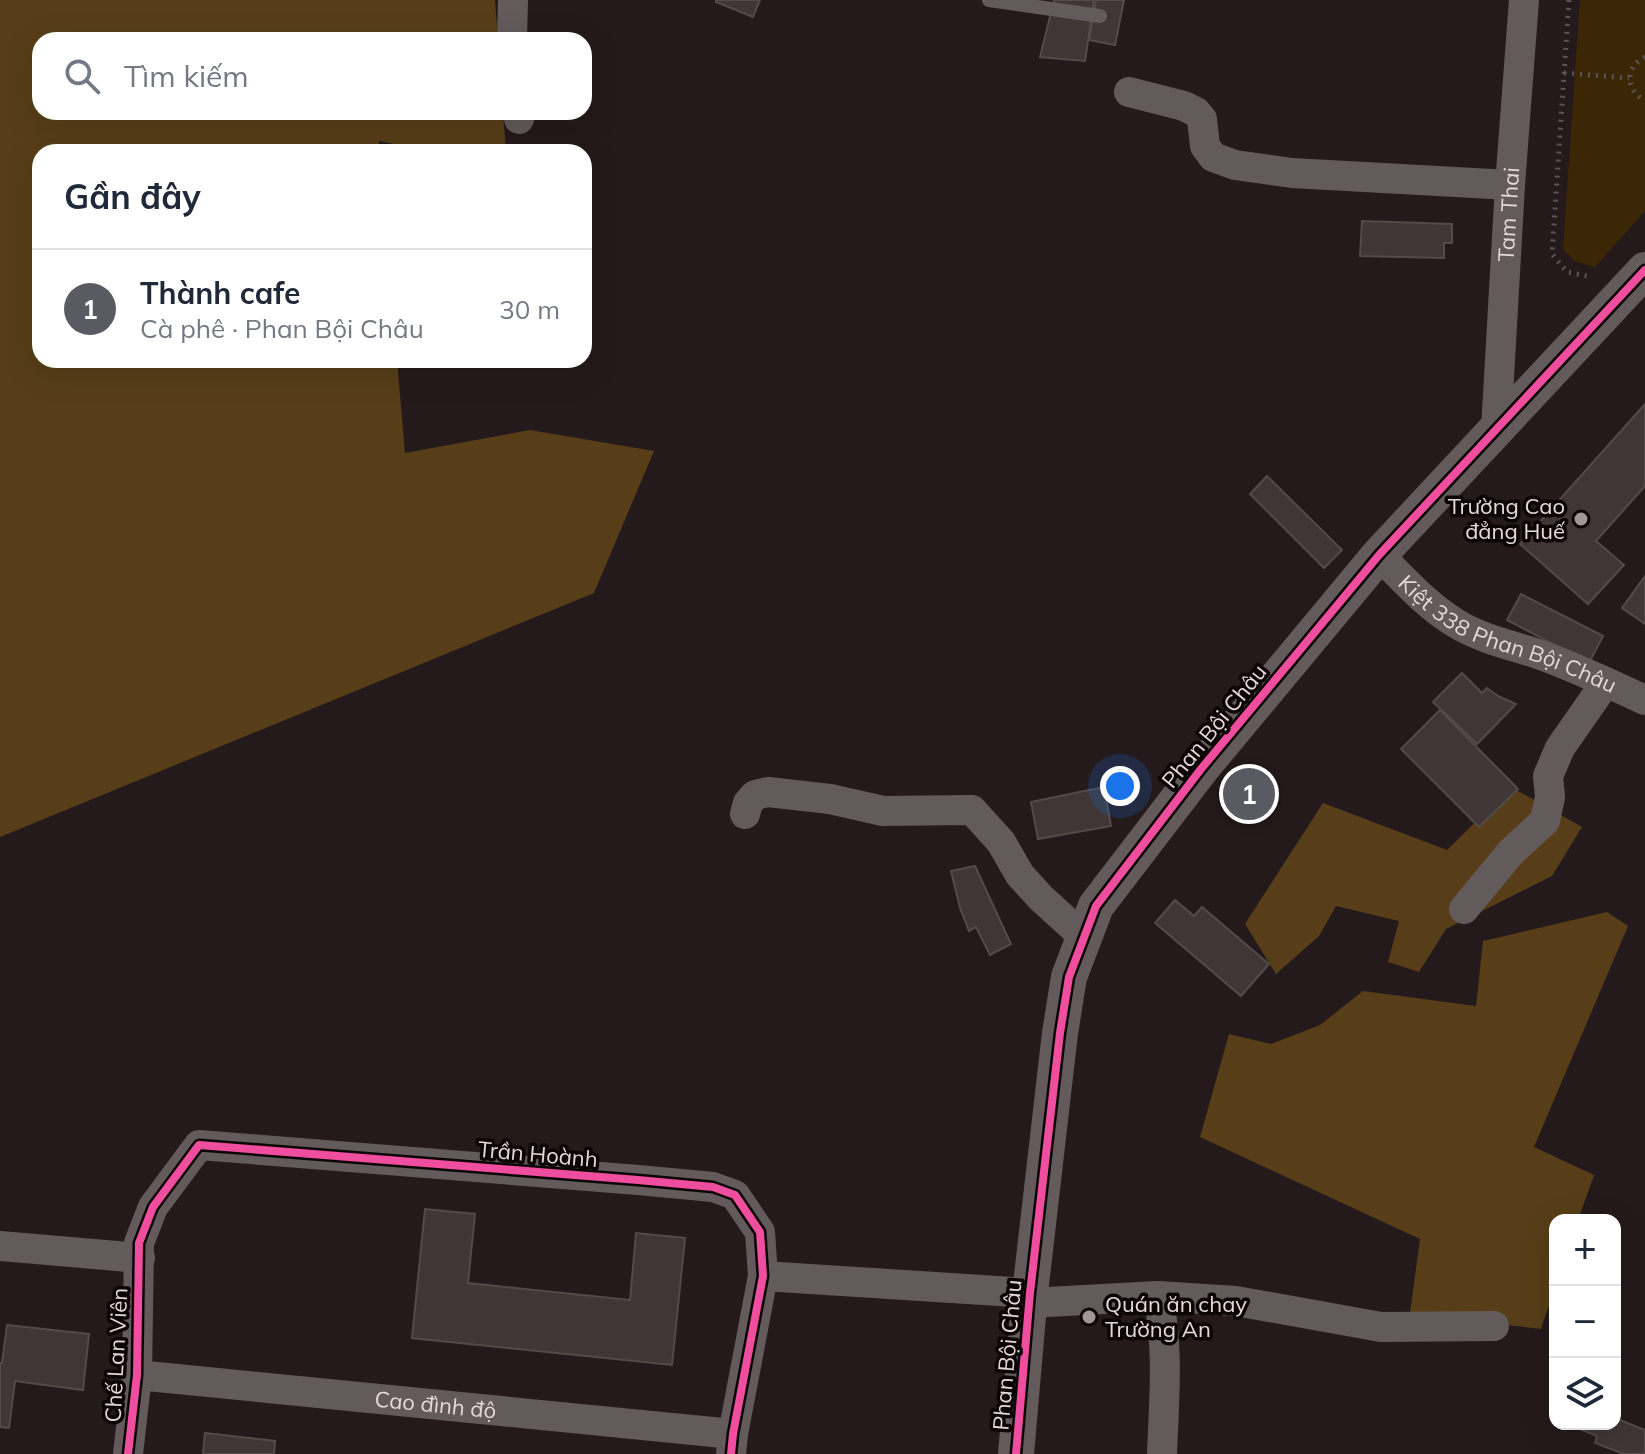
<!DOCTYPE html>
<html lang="vi">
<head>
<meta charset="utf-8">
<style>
  :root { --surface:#fff; --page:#f2f2f3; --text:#1f2937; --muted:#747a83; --line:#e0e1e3; --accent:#5a5a62 }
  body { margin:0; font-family:Mulish,sans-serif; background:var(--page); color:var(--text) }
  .controls { position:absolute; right:24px; bottom:24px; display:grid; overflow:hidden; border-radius:16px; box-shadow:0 8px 32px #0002 }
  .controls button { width:72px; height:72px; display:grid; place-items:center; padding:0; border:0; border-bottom:2px solid var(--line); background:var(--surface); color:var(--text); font:40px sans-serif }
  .you { position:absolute; left:1120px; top:786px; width:28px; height:28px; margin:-20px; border:6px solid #fff; border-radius:50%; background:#1a73e8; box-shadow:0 0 0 12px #1a73e833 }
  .badge { display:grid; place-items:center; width:52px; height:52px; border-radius:50%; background:var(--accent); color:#fff; font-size:26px; font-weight:700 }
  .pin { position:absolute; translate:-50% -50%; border:4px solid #fff; box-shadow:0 2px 8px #0006 }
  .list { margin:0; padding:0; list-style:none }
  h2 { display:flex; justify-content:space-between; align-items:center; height:104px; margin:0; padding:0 32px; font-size:34px }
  h2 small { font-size:26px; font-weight:400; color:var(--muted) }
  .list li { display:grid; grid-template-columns:52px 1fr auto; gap:24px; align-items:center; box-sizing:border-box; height:120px; padding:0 32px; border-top:2px solid var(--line) }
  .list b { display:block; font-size:30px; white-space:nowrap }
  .list p { margin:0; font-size:26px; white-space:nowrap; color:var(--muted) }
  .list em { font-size:26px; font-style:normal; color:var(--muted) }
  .icon { flex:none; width:44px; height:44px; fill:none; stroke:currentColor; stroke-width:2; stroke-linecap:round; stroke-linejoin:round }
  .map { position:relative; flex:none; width:1645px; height:1454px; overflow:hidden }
  .search { position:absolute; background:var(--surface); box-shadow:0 8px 32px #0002; left:32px; top:32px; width:560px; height:88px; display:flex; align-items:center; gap:20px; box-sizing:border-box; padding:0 28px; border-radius:24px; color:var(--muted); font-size:30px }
  .panel { position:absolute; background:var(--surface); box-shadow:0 8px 32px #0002; left:32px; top:144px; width:560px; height:224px; border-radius:24px }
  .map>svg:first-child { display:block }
  .green { fill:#3b2705 }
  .forest { fill:#573e18 }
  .building { fill:#3f3635; stroke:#534a49; stroke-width:2 }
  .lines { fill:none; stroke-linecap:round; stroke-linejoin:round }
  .path { stroke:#5b5353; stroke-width:5; stroke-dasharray:2 6; stroke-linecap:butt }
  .service { stroke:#635b5b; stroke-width:14 }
  .minor { stroke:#635b5b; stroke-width:30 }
  .tertiary { stroke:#635b5b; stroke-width:36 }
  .cycleway-casing { stroke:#0c0505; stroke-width:13 }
  .cycleway { stroke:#ef4d9e; stroke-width:8 }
  .poi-dot { fill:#a29696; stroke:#0c0505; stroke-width:3 }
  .labels { text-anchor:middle; stroke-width:7; stroke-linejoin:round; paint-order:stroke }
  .street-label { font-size:22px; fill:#e6d8d8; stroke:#0c0505 }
  .poi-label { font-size:22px; fill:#e6d8d8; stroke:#0c0505; text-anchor:end }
</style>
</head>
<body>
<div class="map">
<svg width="1645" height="1454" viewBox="0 0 1645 1454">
  <rect width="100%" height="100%" fill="#251a1b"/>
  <path class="green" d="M1580,0H1645V211L1595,267L1574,261L1563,249Z"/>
  <g class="forest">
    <path d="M0,0H495L498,40H40V112H503L506,152H431L379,141V152H40V360H397L405,453L530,430L654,451L594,593L0,837Z"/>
    <path d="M1511,787L1582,827L1552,876L1446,929L1419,972L1388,962L1399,921L1336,906L1319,936L1276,974L1245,924L1323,803L1447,850Z"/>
    <path d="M1607,912L1628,926L1534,1147L1594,1175L1578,1220H1555V1287L1541,1329L1410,1313L1420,1239L1200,1137L1229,1034L1271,1044L1320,1025L1363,991L1476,1006L1483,941Z"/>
  </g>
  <g class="building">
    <path d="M716,0H760L753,17L716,2Z"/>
    <path d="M1054,0H1094L1085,61L1040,57Z"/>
    <path d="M1096,0H1124L1115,45L1089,40Z"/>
    <path d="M1362,221L1452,224V243H1444V258L1360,256Z"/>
    <path d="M1645,404V486L1596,541L1624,565L1588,604L1520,544Z"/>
    <path d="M1267,476L1342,550L1324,568L1250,494Z"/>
    <path d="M1645,576V624L1622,608Z"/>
    <path d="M1521,594L1603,636L1589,663L1507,620Z"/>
    <path d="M1462,673L1482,693L1487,688L1498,696L1516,704L1477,744L1433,702Z"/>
    <path d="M1440,710L1518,789L1479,827L1401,749Z"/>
    <path d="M1104,787L1111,826L1038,839L1031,802Z"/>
    <path d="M975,866L1011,944L990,955L976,927L969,931L960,908L951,871Z"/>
    <path d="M1175,900L1194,916L1202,907L1269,964L1241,996L1155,923Z"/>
    <path d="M425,1209L475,1214L468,1283L630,1300L636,1233L685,1238L672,1365L412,1338Z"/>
    <path d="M7,1325L89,1334L83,1390L15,1381L9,1428L0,1427V1363H2Z"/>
    <path d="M1615,1418L1645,1430V1454H1624L1595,1443L1597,1436L1568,1424H1615Z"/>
    <path d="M205,1433L275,1441L274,1454H203Z"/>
  </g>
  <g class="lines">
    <g class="path">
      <path d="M1569,0L1552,254L1567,272L1592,277"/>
      <path d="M1645,57C1624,67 1626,91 1645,101"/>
      <path d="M1564,73L1629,78"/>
    </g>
    <path class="service" d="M989,0L1100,16"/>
    <g class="minor">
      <path d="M512,40L513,0"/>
      <path d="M1129,92L1184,106L1196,112L1202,119L1205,146L1213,157L1235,165L1292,173L1510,185"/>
      <path d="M518,112L519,119"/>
      <path id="s1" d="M1496,430L1510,185L1524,0"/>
      <path id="s2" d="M1379,555C1404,580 1427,606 1457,624C1482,639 1511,645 1538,654C1575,667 1610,684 1645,700"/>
      <path d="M745,814L748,803L755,795L768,792L830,799L883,811L972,810L1001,842L1020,875L1041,898L1084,937"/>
      <path d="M1464,909L1511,852L1545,821L1550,797L1548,776L1560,748L1606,682"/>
      <path d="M0,1246L140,1258"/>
      <path d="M763,1276L1030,1293"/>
      <path d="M1158,1296C1169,1348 1164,1401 1162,1454"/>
      <path d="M1029,1303L1158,1296L1236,1301L1381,1327L1494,1326"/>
      <path id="s3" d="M137,1375L733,1434"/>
      <path d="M128,1454L137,1375L139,1243L153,1207L199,1145L638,1180L713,1187L735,1195L760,1232L763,1276L733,1434L731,1454"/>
    </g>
    <path class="tertiary" d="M1016,1454L1030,1293L1060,1033L1069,977L1096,906L1201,769L1379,555L1645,270"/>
    <g class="cycleway-casing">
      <g id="cycleway">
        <path d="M128,1454L137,1375L139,1243L153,1207L199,1145L638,1180L713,1187L735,1195L760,1232L763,1276L733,1434L731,1454"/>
        <path d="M1016,1454L1030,1293L1060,1033L1069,977L1096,906L1201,769L1379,555L1645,270"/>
      </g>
    </g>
    <use href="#cycleway" class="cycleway"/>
  </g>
  <g class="poi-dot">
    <circle cx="1581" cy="519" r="8"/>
    <circle cx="1089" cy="1317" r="8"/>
  </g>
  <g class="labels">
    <g class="street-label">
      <text dy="8" stroke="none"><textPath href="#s1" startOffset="216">Tam Thai</textPath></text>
      <text dy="8" stroke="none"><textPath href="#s2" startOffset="154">Kiệt 338 Phan Bội Châu</textPath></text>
      <text transform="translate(1214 726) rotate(-51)" y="8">Phan Bội Châu</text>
      <text transform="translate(538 1154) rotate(5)" y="8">Trần Hoành</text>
      <text transform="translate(116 1355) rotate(-87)" y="8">Chế Lan Viên</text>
      <text transform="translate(1007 1355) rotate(-85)" y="8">Phan Bội Châu</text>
      <text dy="8" stroke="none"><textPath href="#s3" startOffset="300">Cao đình độ</textPath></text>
    </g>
    <g class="poi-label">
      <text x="1565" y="514">Trường Cao<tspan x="1565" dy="25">đẳng Huế</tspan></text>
      <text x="1105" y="1312" text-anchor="start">Quán ăn chay<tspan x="1105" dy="25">Trường An</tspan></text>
    </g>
  </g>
</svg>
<div class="controls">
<button>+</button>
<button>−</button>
<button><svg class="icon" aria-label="layers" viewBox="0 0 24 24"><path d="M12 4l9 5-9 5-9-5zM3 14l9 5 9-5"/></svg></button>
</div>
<div class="you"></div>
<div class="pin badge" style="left:1249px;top:794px">1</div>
<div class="search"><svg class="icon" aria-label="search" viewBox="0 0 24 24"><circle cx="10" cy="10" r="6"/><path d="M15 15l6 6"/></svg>Tìm kiếm</div>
<section class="panel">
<h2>Gần đây<small></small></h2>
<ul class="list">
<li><span class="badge">1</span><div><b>Thành cafe</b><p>Cà phê · Phan Bội Châu</p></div><em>30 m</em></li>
</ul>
</section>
</div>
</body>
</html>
